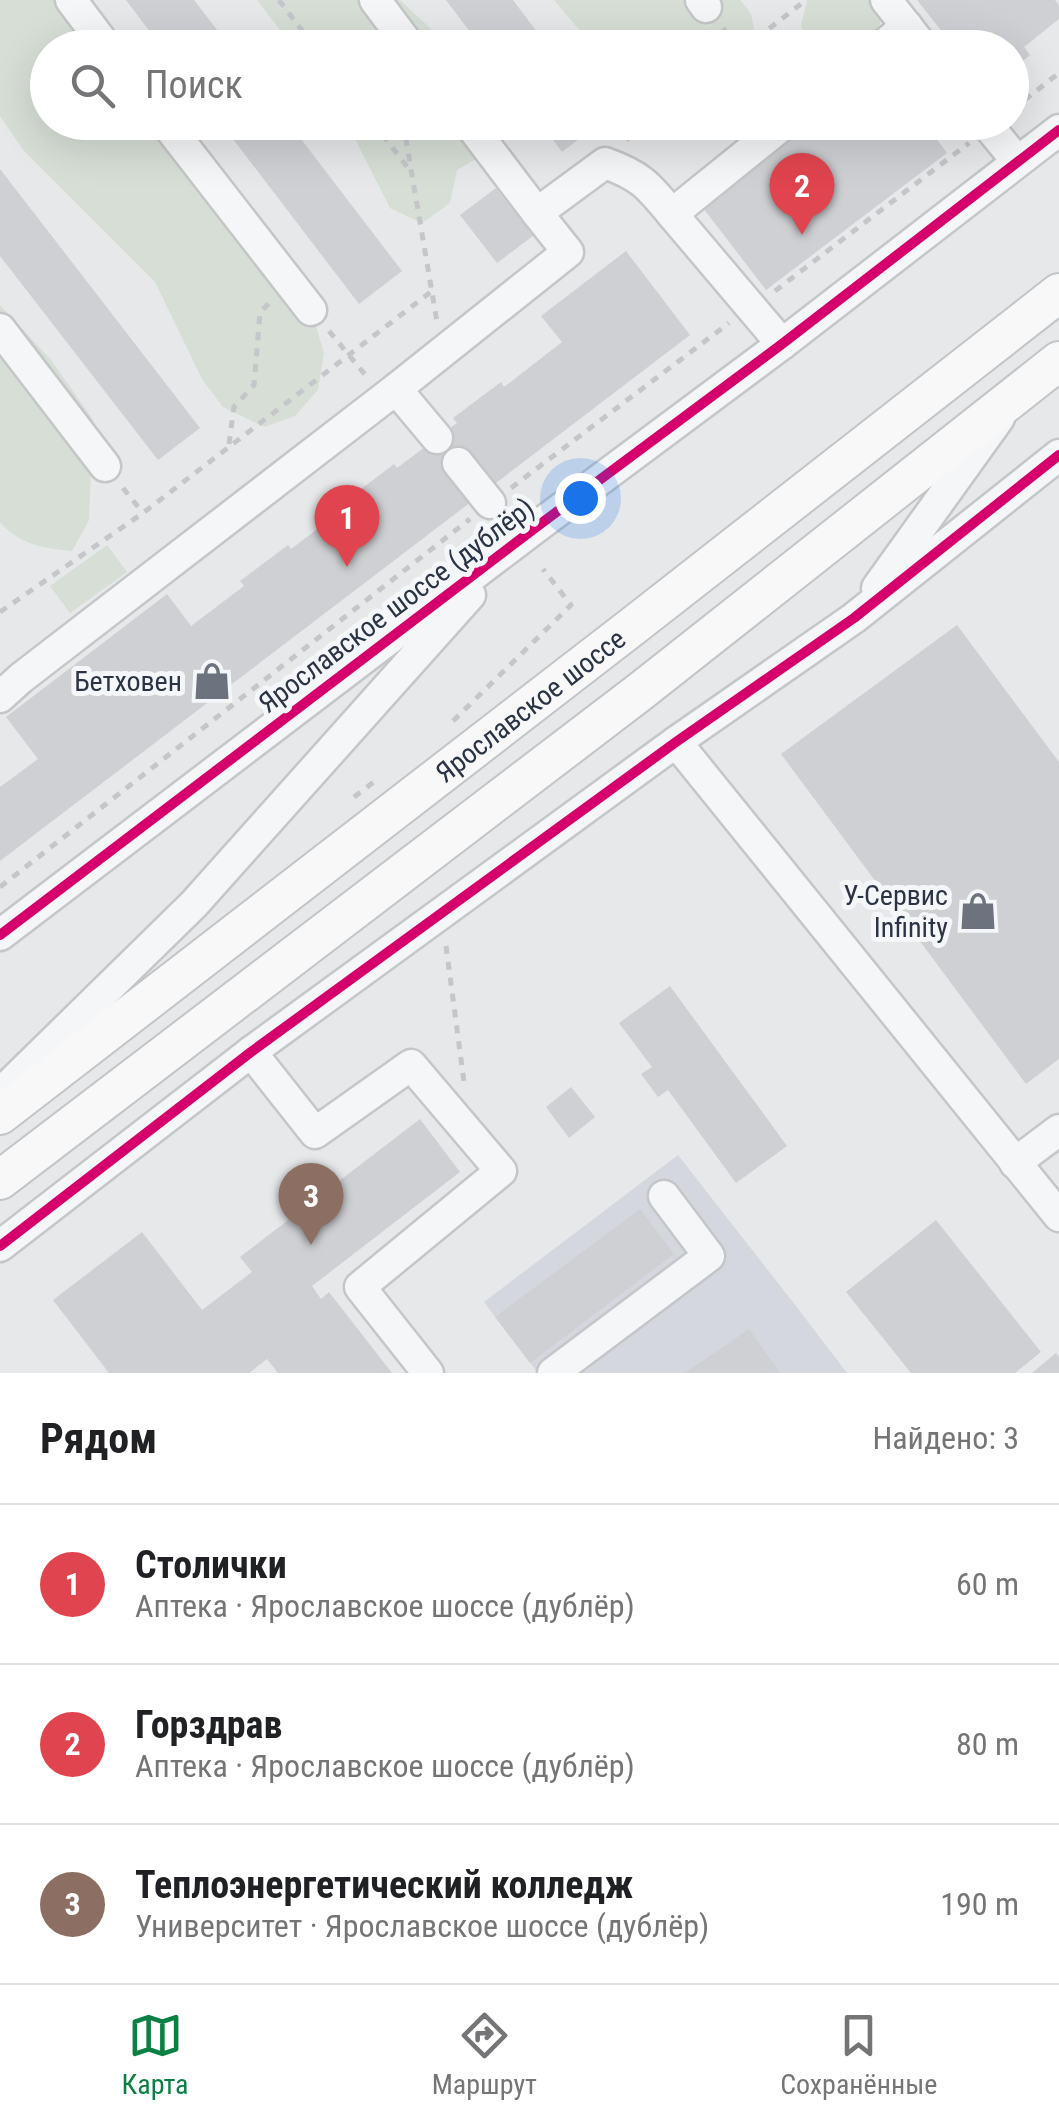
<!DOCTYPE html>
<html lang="ru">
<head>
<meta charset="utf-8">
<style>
  :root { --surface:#fff; --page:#f2f2f2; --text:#202124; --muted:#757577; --line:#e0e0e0; --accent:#0b8043 }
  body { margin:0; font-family:"Roboto Condensed",sans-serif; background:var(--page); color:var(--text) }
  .you { position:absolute; left:580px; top:498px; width:35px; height:35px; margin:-25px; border:8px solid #fff; border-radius:50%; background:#1a73e8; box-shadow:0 0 0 15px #1a73e833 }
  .badge { display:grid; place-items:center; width:65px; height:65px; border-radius:50%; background:var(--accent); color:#fff; font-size:32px; font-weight:700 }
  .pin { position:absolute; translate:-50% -82px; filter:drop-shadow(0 2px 5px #0008) }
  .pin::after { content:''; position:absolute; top:52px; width:35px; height:30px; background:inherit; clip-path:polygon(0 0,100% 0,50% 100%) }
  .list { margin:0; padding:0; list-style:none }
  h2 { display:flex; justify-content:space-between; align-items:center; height:130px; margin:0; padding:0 40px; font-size:42px }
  h2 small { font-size:32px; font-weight:400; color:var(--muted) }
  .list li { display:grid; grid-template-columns:65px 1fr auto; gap:30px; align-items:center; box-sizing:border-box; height:160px; padding:0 40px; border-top:2px solid var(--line) }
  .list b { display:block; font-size:38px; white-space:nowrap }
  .list p { margin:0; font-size:32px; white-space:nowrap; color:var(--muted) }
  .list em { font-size:32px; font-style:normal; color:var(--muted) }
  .icon { flex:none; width:55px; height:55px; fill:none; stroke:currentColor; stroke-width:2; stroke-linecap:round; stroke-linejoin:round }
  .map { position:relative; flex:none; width:1059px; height:1373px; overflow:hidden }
  .search { position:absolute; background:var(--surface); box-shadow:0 10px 40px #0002; left:30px; right:30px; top:30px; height:110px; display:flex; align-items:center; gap:25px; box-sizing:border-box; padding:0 35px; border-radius:55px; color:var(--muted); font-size:38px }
  .sheet { height:610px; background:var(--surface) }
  nav { display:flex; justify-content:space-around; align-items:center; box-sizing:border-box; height:140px; border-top:2px solid var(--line); background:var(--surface); font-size:28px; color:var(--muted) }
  nav a { display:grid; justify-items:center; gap:5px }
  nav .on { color:var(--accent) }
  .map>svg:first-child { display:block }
  .built { fill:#d4d7dd }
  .green { fill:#d6ded6 }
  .building { fill:#ced0d3 }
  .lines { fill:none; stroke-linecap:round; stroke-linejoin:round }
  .minor-casing { stroke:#c4c6c8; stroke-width:35 }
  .major-casing { stroke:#c2c5c8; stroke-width:42 }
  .path { stroke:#c5c6ca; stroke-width:5; stroke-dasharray:8 8; stroke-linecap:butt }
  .minor { stroke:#f5f6f7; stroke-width:30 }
  .major { stroke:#f8f8f8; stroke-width:38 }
  .cycleway-casing { stroke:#f4f6f9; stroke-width:16 }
  .cycleway { stroke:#d6006c; stroke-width:10 }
  .labels { text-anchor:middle; stroke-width:10; stroke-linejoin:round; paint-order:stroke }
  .street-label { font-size:28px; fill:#2b3445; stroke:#f4f6f9 }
  .poi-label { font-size:28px; fill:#2b3445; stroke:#f4f6f9; text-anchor:end }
</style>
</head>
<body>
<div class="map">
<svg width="1059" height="1373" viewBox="0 0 1059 1373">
  <rect width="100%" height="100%" fill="#e6e8ea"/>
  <path class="built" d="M678,1155L799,1310L847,1373H538L484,1302Z"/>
  <g class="green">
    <path d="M0,0H75L102,47L48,48V122L156,123L311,310L324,353L318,390L295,416L264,427L223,407L202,379L155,282L24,151L0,116Z"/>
    <path d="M257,0H400L450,47H293Z"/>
    <path d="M554,0H740L751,14L758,47H594Z"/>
    <path d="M807,0H886L874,47H808L801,26Z"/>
    <path d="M502,122L486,153L457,170L450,203L422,223L390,208L347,123Z"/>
    <path d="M0,305L51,360L93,420L89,520L72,551C43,548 20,545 0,522Z"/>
    <path d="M107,545L127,572L70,613L50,586Z"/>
  </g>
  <g class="building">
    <path d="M126,0H194L231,48H162Z"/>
    <path d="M446,0H513L549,48H482Z"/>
    <path d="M917,0H1055L1059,5V19L1024,47L1030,55L1012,70V48H955Z"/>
    <path d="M220,122H288L402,271L359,304Z"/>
    <path d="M540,122H601L562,152Z"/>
    <path d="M807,122H924L947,153L766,290L700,204Z"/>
    <path d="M0,169L200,428L158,460L0,256Z"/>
    <path d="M496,188L533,236L497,263L460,215Z"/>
    <path d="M626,251L690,335L0,861V787L38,759L6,717L167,594L191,626L244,586L240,581L288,545L291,549L348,506L344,502L394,464L397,468L457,423L453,418L501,382L504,387L562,342L541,316Z"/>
    <path d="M957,625L1059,762V1059L1026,1084L781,754Z"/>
    <path d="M670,986L787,1146L736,1183L668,1090L658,1097L641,1074L652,1067L619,1023Z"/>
    <path d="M571,1087L595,1117L569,1138L546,1107Z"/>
    <path d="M420,1119L460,1172L312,1286L321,1299L329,1292L392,1373H278L267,1359L249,1373H109L53,1300L142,1232L202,1310L252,1272L240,1257Z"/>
    <path d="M640,1209L674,1254L530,1363L495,1317Z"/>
    <path d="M936,1220L1041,1352L1015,1373H911L846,1292Z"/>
    <path d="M749,1329L780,1373H685Z"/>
    <path d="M1056,1353L1059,1357V1373H1032Z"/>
  </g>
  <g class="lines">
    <g class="minor-casing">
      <g id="minor">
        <path d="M71,0L107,48"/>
        <path d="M375,0L411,48"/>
        <path d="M701,0L706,7"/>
        <path d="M886,0L924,48"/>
        <path d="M880,48L907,26"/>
        <path d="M165,122L311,310"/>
        <path d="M468,122L537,213"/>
        <path d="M985,122L1017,161"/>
        <path d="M672,214L782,344"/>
        <path d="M0,329L105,466"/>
        <path d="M396,389L568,252L537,213L605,163C641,176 648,185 672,214L786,122"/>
        <path d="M458,463L490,503"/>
        <path d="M877,588L999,418"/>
        <path d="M0,697L21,678L396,389L437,438"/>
        <path d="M676,742L1059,1216"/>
        <path d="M0,935L535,528L782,344L1059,130"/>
        <path d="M251,1052L315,1133L411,1065L501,1171L360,1287L428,1373"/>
        <path d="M0,1094L194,904L470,595"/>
        <path d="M1015,1163L1059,1130"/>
        <path d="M0,1246L251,1052L676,742L854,618L1059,455"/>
        <path d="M553,1373L709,1256L664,1196"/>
      </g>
    </g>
    <g class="major-casing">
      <g id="major">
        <path id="s1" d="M0,1115L633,626L1059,293"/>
        <path d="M0,1180L641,691L1059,361"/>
      </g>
    </g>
    <g class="path">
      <path d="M279,0L315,48"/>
      <path d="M723,28L738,48"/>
      <path d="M744,48L806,0"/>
      <path d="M1012,110L1059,73"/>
      <path d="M373,122L411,172"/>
      <path d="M403,122L437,322"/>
      <path d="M626,140L646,122"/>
      <path d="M775,291L969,143"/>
      <path d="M329,331L367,377"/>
      <path d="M229,444L234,407L254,385L260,313L270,302"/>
      <path d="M123,488L143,513"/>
      <path d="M511,488L729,323"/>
      <path d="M0,612L143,513L432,291"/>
      <path d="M453,721L571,605L543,569"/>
      <path d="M354,797L375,781"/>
      <path d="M0,887L470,519"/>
      <path d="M446,946L464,1082"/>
    </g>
    <use href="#minor" class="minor"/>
    <use href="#major" class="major"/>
    <g class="cycleway-casing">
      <g id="cycleway">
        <path d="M0,935L535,528L782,344L1059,130"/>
        <path d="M0,1246L251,1052L676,742L854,618L1059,455"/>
      </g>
    </g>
    <use href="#cycleway" class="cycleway"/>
  </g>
  <defs>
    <g id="shop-bare" transform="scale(3)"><path d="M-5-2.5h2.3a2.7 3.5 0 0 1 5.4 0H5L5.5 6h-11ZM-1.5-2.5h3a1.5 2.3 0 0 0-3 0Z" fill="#6c737f" stroke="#f4f6f9" stroke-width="2.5" paint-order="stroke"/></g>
  </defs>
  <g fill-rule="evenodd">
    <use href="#shop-bare" x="212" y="681"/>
    <use href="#shop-bare" x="978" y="911"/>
  </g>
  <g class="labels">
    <g class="street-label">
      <text transform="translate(396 605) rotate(-37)" y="10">Ярославское шоссе (дублёр)</text>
      <text dy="10" stroke="none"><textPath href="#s1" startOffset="670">Ярославское шоссе</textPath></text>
    </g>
    <g class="poi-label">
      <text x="182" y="691">Бетховен</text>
      <text x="948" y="905">У-Сервис<tspan x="948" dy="32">Infinity</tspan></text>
    </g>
  </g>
</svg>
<div class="you"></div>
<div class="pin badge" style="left:347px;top:567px;background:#e0444e">1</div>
<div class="pin badge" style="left:802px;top:235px;background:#e0444e">2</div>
<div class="pin badge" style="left:311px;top:1245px;background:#8d6e63">3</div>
<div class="search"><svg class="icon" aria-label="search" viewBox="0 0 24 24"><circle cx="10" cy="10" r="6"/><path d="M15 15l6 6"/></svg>Поиск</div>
</div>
<section class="sheet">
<h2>Рядом<small>Найдено: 3</small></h2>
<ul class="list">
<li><span class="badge" style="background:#e0444e">1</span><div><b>Столички</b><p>Аптека · Ярославское шоссе (дублёр)</p></div><em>60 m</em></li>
<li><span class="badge" style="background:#e0444e">2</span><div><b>Горздрав</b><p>Аптека · Ярославское шоссе (дублёр)</p></div><em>80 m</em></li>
<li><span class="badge" style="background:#8d6e63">3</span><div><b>Теплоэнергетический колледж</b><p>Университет · Ярославское шоссе (дублёр)</p></div><em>190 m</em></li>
</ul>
</section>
<nav>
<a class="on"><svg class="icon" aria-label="map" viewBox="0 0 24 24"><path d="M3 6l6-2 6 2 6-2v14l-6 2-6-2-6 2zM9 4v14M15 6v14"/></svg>Карта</a>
<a><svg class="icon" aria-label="directions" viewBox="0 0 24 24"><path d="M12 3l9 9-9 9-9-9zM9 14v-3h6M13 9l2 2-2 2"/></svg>Маршрут</a>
<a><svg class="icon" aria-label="saved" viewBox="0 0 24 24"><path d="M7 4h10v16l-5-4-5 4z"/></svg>Сохранённые</a>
</nav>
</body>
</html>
